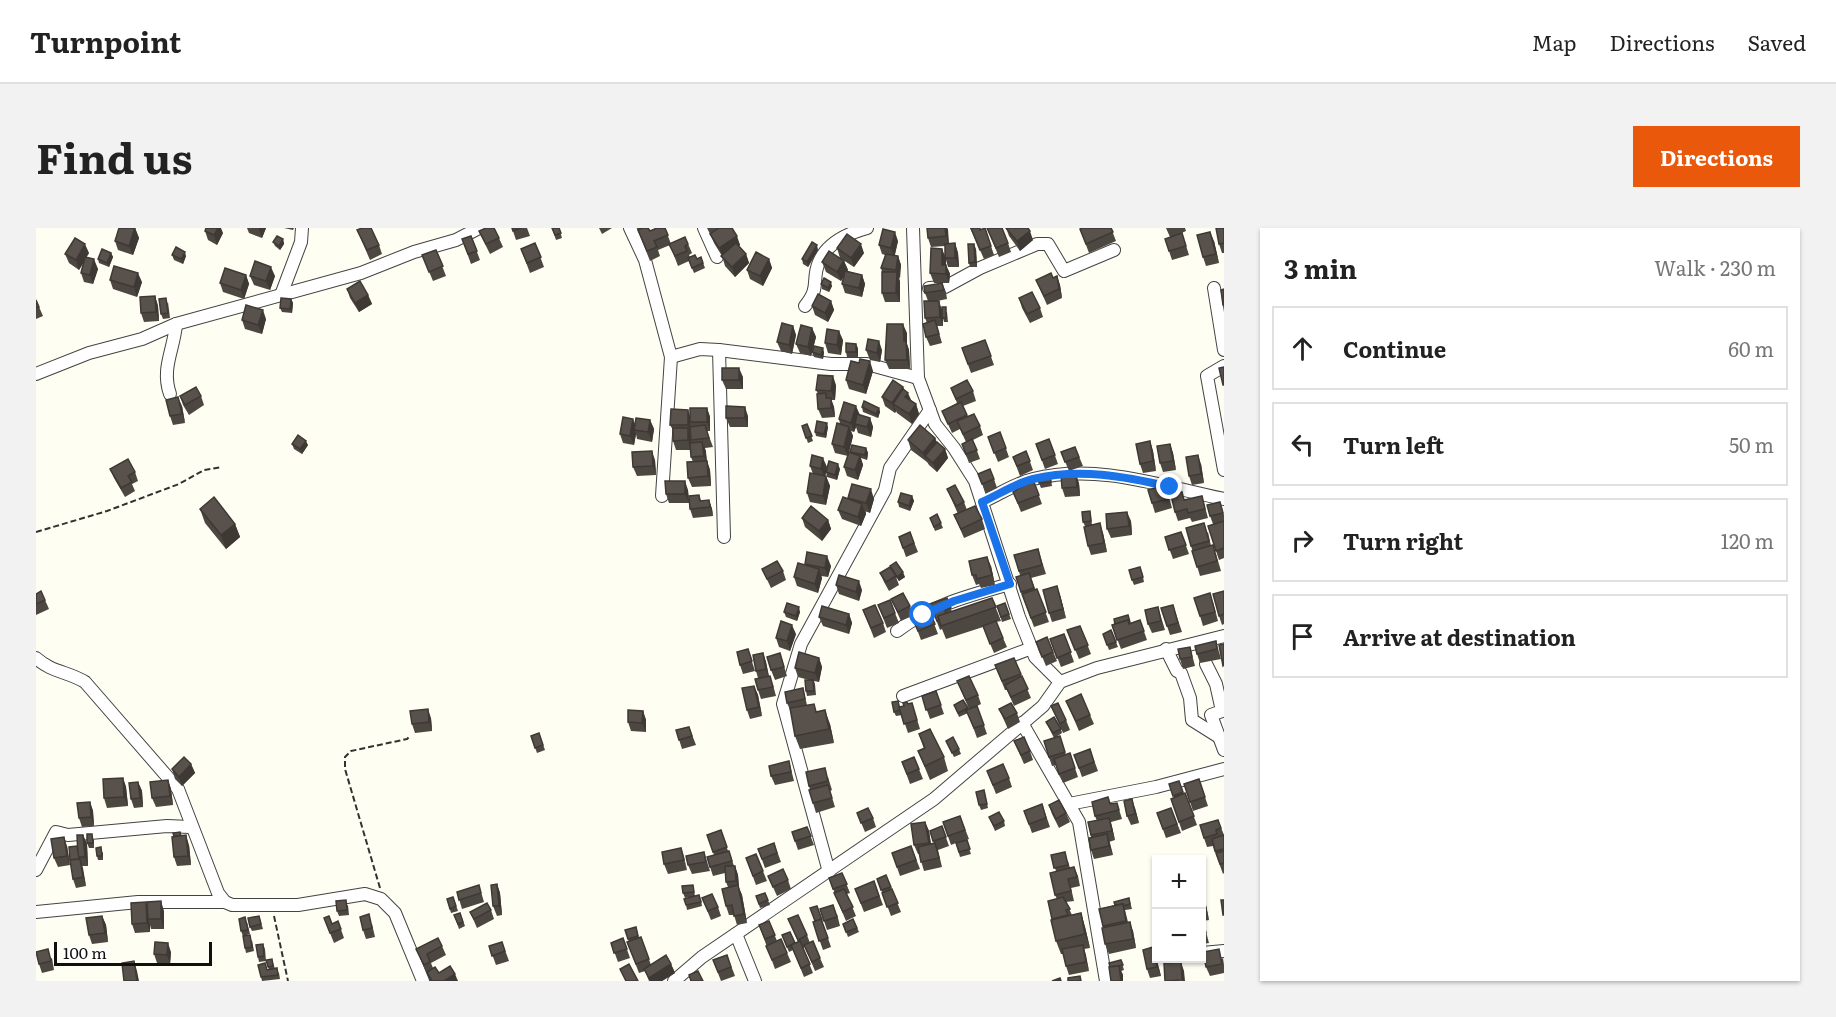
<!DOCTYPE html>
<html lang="en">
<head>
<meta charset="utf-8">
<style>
  :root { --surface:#fff; --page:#f2f2f2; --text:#222; --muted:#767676; --line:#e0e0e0; --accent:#ea580c }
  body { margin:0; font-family:Literata,serif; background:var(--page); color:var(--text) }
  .controls { position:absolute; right:18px; bottom:18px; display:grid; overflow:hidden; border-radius:0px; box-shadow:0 2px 4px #0004 }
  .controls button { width:54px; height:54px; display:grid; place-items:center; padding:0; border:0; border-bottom:2px solid var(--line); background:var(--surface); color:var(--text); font:30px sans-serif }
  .scale { position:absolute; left:18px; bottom:15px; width:158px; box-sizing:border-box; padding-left:6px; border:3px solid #101010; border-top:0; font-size:16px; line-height:21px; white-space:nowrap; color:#101010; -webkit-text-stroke:4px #fff; paint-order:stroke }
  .stop { position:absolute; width:18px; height:18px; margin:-14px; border:4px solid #1a73e8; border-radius:50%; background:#fff }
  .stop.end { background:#1a73e8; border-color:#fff; box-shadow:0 2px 6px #0008 }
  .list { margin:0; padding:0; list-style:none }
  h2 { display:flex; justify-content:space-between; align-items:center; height:78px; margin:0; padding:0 24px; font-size:26px }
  h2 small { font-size:20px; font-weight:400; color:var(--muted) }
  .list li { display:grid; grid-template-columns:39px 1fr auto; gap:18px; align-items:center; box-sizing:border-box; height:84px; margin:0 12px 12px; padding:0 12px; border:2px solid var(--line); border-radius:0px }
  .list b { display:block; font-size:22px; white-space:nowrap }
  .list em { font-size:20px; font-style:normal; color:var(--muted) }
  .icon { flex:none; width:33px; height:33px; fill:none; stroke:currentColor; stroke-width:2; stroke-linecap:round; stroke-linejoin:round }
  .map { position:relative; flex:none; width:1188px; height:753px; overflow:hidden; border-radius:0px }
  header { display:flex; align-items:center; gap:36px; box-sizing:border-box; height:84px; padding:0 30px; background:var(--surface); border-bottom:2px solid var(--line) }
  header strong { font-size:28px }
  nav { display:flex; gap:33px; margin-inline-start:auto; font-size:21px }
  .intro { display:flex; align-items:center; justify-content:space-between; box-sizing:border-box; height:144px; padding:0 36px }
  h1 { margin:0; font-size:42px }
  .button { padding:15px 27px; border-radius:0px; background:var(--accent); color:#fff; font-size:21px; font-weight:700 }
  main { display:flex; gap:36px; padding:0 36px }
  aside { flex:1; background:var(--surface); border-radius:0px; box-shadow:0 2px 4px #0004 }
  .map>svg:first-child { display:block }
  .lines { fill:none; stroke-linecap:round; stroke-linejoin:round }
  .minor-casing { stroke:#434343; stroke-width:14 }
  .path { stroke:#323232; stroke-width:2; stroke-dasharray:6 3; stroke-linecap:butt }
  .minor { stroke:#fff; stroke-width:12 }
  .wall { fill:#4d4741 }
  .shaded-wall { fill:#3e3935 }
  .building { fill:#59524c; stroke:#3e3935; stroke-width:1.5 }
  .route { stroke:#1a73e8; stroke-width:8 }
</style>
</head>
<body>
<header>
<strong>Turnpoint</strong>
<nav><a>Map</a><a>Directions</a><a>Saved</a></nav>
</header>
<div class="intro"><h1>Find us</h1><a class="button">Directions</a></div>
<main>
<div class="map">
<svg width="1188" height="753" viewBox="0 0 1188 753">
  <rect width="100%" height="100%" fill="#fffef3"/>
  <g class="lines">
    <g class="minor-casing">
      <g id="minor">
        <path d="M594,0L609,32L635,129L664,121L683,122L795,136H831L882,150"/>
        <path d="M668,0L681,29"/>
        <path d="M877,0L882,150L899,196L918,220L939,253L983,389L999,429L1024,454"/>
        <path d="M893,60L909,59L944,40L1001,16H1012L1028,43L1078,22"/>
        <path d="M1178,60L1188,122"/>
        <path d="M245,67L265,14L266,0"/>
        <path d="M769,78C785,59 775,52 783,34C791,15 813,5 831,0"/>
        <path d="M683,122L688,309"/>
        <path d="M1188,138L1171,148L1188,242"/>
        <path d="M0,146L53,125L106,111L140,96L325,45L378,24L420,12L443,0"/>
        <path d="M134,166C125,140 138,122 140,96"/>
        <path d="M626,268L635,129"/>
        <path d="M946,274C962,267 980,255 997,251C1062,235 1125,258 1188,271"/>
        <path d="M861,403C893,378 935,367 974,356"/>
        <path d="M1130,421L1141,443L1145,445L1154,470L1156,492L1183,509"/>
        <path d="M0,430C15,444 33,444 49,454L142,561L182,665L189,674L196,677H262L329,666L345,671L359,685L387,753"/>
        <path d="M1170,436L1180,456L1186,483L1175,487L1188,522"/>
        <path d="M867,468L996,420"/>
        <path d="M986,495L1043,594L1070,753"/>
        <path d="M1033,576L1120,559L1188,541"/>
        <path d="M0,642L20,604L32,607L131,598L154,599"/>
        <path d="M793,644L747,476L765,416L849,262L854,240L894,182"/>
        <path d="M0,684L102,674H189"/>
        <path d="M700,706L719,753"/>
        <path d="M1166,725L1188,723"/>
        <path d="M638,753L666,729L898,571L1007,478L1024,454L1061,440L1188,408"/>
      </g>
    </g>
    <g class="path">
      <path d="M0,304L71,283L143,256L168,242L186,239"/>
      <path d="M344,660L309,541V529L315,523L371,511L374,508"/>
      <path d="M238,688L252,753"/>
    </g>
    <use href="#minor" class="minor"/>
  </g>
  <g class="wall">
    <path d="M99,0L103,10L97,27L82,22L79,13Z"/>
    <path d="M211,0H230L226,10L213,5Z"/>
    <path d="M248,0H258L257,2Z"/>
    <path d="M476,0H491L494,8L480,12Z"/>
    <path d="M516,0H523L526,10L520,12Z"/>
    <path d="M563,0H576L566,6Z"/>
    <path d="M601,0H612L614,3L629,0L635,16L649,9L656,25L653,27L654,29L661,31L665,29L669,40L658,45L653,33L642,38L634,17L622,22L624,28L614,33Z"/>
    <path d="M671,0H696L704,17L703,18L710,26L713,35L699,49L689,38L686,28L678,15L674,6Z"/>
    <path d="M911,0L913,16L919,15L922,25L923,39H912L910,32V37L914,46L913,55H906L910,64L911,71L901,73L906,82L911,84L912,94H908L907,90V98H901L906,115L894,118L890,109L891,95L889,90L892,73L889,65L905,55H898L894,45L909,27V18L895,19L892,10Z"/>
    <path d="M934,0H944V2L949,0L958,27L948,31Z"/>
    <path d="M951,0L972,15L975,24L963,29Z"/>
    <path d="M970,0L997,12L984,23L973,8Z"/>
    <path d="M1075,0L1080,13L1053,25L1044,1Z"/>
    <path d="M1130,0H1149L1150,3L1139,8L1146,5L1153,27L1136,32L1129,11L1134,9Z"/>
    <path d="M1188,0V25H1186L1183,16Z"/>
    <path d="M321,2L343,17L346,26L334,32Z"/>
    <path d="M169,3L187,5L181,17L172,12Z"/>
    <path d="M443,3L463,10L467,19L454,26L447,12Z"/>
    <path d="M435,8L444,32L435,36L426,11Z"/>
    <path d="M247,11L248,16L244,22L239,18L237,14Z"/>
    <path d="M862,13L859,27L862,28L865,37L863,51L864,74H849L846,65V44L845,40L849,27L846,26L843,17Z"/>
    <path d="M1178,13L1183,35L1170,38L1167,29Z"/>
    <path d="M499,15L508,39L494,45L485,21Z"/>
    <path d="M801,20L828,25L818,39L804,30Z"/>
    <path d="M940,21L941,39H934L933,35Z"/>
    <path d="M400,22L410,48L397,53L386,27Z"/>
    <path d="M782,22L772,39L767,36L766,31Z"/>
    <path d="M53,25L50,29L62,41L57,56L48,54L45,45L48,34L43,42L33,35L29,26Z"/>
    <path d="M75,25L77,29L73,39L63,35L62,31Z"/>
    <path d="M136,27L150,28L147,36L138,32Z"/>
    <path d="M733,31L736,40L727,58L714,51L711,42Z"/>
    <path d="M808,33L812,42L811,43L826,47L829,56L826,69L809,65L806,56L808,48L805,53L790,44L786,34Z"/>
    <path d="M210,47L213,56L208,71L187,64L184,55Z"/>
    <path d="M214,48H239L234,62L218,57Z"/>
    <path d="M1021,48L1024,57L1026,70L1011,77L1000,52L1017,50Z"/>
    <path d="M74,52L106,54L101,69L77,61Z"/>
    <path d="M785,56L796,58L793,64L786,61Z"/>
    <path d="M311,61L332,67L336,76L323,84L314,70Z"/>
    <path d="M119,68L122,78L123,93L108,94L105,85Z"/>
    <path d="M983,70L1004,80L1007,89L994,95L986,80Z"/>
    <path d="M255,71L257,75L256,85L246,84L244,80Z"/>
    <path d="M0,72L7,88L0,91Z"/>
    <path d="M795,73L798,82L792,94L779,87L776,78Z"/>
    <path d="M132,74L134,90L127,91L125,86Z"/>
    <path d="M230,91L226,106L209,101L206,92Z"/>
    <path d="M757,98L760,107L756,126L745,123L741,114Z"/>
    <path d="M776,100L780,109L775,128L764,125L760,116Z"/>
    <path d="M871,105V116L873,122L874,141H853L849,132Z"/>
    <path d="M807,112L805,127L792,125L789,115Z"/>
    <path d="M949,112L958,137L935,145L926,120Z"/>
    <path d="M822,120V129H811L810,124Z"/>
    <path d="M830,122H846L844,134L834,132Z"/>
    <path d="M776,124H788L787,131L778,129Z"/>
    <path d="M823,135L837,143L830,166L813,161L810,152Z"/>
    <path d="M707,149V161H690L686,152Z"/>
    <path d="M800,157L799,172H795L798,179L799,189L786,190L782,181V166L780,162Z"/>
    <path d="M867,159L876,174L880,176L883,186L876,196L861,185L860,183L859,185L849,178L846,169Z"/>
    <path d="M915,160L937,163L940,173L927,178L932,189L944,198L947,207L937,212L944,231L933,235L926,216L930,214L924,201L916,205L906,183L921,175Z"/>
    <path d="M144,168H165L168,177L153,187L147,177Z"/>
    <path d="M146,178L149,195L137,197L134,188Z"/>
    <path d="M826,179L843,180L844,184L842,190L827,184Z"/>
    <path d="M671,180L674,189V203H671L677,219L669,220L671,233L674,242L675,258L656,259L652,250L657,234L655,229V222H640L637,213V202L634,197Z"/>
    <path d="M823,187L834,190L837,199L835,209L822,205L820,199L818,204L815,203L817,208L813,224H815L830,220L832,225L831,232L825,230L827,237L822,252L811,248L808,239L812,228L799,225L796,216L804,196L803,191Z"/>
    <path d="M712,188V199H694L690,190Z"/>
    <path d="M614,192L618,201L616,214L601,211L600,206L598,217L587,215L584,206L599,196Z"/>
    <path d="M771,196L777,213L772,215L766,198Z"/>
    <path d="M792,199L790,210L780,208L779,204Z"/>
    <path d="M964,204L973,229L962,234L952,209Z"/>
    <path d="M899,210L901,215L909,221L912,230L901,244L893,237L891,234L875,222L872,212Z"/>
    <path d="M1013,211L1022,236L1009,241L1000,216Z"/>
    <path d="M1114,213L1117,223L1120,243L1107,245L1104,236Z"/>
    <path d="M256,216L272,217L266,226L258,221Z"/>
    <path d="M1134,216L1137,225L1140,242L1127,244L1124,235Z"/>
    <path d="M1039,219L1047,238L1033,243L1025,224Z"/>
    <path d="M990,223L997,242L984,248L977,229Z"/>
    <path d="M619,232L620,247L601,248L597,239Z"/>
    <path d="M1165,236L1168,255L1156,257L1153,248Z"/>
    <path d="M774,238L791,239L790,243L804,241L801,252L791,249L790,244L789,248H790L794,258L790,277L774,274L771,265L777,246Z"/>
    <path d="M74,241L99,244L102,253L96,256L99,263L89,269L78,250Z"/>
    <path d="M942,246L958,251L961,260L950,265Z"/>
    <path d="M996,249L1006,276L985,284L977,264L990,256Z"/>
    <path d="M1015,252L1016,258L1005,260L1003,255Z"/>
    <path d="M1043,255L1044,268L1029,269L1026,260Z"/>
    <path d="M911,261L928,274L931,282L946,291L949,301L928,310L918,287L922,286Z"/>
    <path d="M652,262L653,275H633L630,266Z"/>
    <path d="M1132,266L1136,280L1119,285L1116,275Z"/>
    <path d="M663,267L665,273L673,272L676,281L677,288L657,290L654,281Z"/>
    <path d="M876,268L878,273L874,283L863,279L862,274Z"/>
    <path d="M1166,268L1172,290L1156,294L1154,290L1142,293L1139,284L1149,272Z"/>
    <path d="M812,270L838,271L834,285L829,283L830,286L825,298L806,291L802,282L812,271Z"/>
    <path d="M1184,274L1188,287V330L1183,332L1180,323L1177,296L1174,288Z"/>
    <path d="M164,281L199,296L204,309L190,321L169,295Z"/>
    <path d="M901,286L907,300L899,303L894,290Z"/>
    <path d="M1055,288L1056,297L1067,305L1071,324L1055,327L1052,318L1049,298L1047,294Z"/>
    <path d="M766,290L792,292L795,301L786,313L769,299Z"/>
    <path d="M1095,293L1096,307L1075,310L1071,301Z"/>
    <path d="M874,304L882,324L870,329L863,309Z"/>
    <path d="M1145,304L1153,326L1137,331L1129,309Z"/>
    <path d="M1172,304L1175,318L1180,326L1185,343L1164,348L1155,318Z"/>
    <path d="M1002,321L1010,346L995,350L999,361H1001L1013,394L998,399L985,364L984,347L978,327Z"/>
    <path d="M769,336L795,338L792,349L785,348L786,350L782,365L761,358L758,349L770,337Z"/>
    <path d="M955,338L959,357L945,360L943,356L940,357L936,347Z"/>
    <path d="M854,339L869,349L863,353L860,349L863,357L853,363L848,354L844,345Z"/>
    <path d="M726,341L747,343L750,352L735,360Z"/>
    <path d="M1106,344L1108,354L1098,357L1096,352Z"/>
    <path d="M800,357L826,362L823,373L803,366Z"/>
    <path d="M1188,363V396L1186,397L1183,388Z"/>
    <path d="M0,366L9,372L13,381L0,387Z"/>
    <path d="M1024,367L1030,390L1016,394L1013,385Z"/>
    <path d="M911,370L916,384L956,370L965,393L960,394L971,419L958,425L947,399L910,411L906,401L904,402L894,376Z"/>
    <path d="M855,371L874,378L877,386L892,380L902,406L885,412L876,388L865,393Z"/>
    <path d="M1177,374L1182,393L1167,398L1164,388Z"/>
    <path d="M969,375L975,391L966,394L961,378Z"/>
    <path d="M842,377L859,385L863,395L851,400Z"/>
    <path d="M1137,377L1146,404L1134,407L1131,398Z"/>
    <path d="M1122,379L1129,402L1116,405L1112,396Z"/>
    <path d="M827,382L847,395L850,404L838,410Z"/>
    <path d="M748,384H764L761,393L750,389Z"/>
    <path d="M813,386L816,395L813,406L787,398L783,389Z"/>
    <path d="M1092,387L1094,395L1104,392L1111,412L1085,421L1076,397Z"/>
    <path d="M1044,398L1055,426L1043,431L1031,402Z"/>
    <path d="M1075,402L1082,419L1073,422L1067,406Z"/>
    <path d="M760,406L754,423L743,419L740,410Z"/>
    <path d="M1028,406L1038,434L1025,439L1014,411Z"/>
    <path d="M1011,409L1021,433L1010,438L1000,414Z"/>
    <path d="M1180,413L1185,431L1164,435L1161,426Z"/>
    <path d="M1154,419L1159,438L1147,441L1144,431Z"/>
    <path d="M712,421L719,443L707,446L704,437Z"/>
    <path d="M727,425L730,434L733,448L737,457L740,468L725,471L722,462V450L720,443Z"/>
    <path d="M744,425L751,448L739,452L735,442Z"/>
    <path d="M783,430L786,439L783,454L778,453L779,456L780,467L771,468L770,463L773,452L762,449L759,440Z"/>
    <path d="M978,430L995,470L978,478L971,462H969L959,437Z"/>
    <path d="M921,453L942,467L945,476L941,478L951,506L941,510L932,485L923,489L918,477L927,472L932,481H933Z"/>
    <path d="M718,458L722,467L726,488L714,491L711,482Z"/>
    <path d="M767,460L771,477L794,496L798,515L764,521L759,508L755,484L751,475Z"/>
    <path d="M900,463L908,486L894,491L886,468Z"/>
    <path d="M1030,473L1054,487L1058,496L1043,503Z"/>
    <path d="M876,475L884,501L872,505L866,487L860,488L858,484L864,479Z"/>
    <path d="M1015,478L1030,492L1034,502L1027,505Z"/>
    <path d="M963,481L981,485L984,494L972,501Z"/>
    <path d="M607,483L610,492V504L595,503L592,494Z"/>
    <path d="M395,490L396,503L379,505L376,496Z"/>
    <path d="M1010,494L1025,501L1026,505L1020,509L1024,508L1030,527L1034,525L1042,549L1027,555L1020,537L1016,538L1013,529L1018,510Z"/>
    <path d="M653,499L660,517L646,521L640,502Z"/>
    <path d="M503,505L509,522L501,525L495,508Z"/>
    <path d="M883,506L908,529L912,543L894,552L882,523L888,521Z"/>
    <path d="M910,513L923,521L925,526L918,529Z"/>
    <path d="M978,513L994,523L997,532L988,536Z"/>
    <path d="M1054,521L1062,543L1046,549L1038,527Z"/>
    <path d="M878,529L887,551L874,556L866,534Z"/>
    <path d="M753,533L758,553L739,557L735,548Z"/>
    <path d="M155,536L159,545L146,558L139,551L136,541Z"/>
    <path d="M951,543L973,550L976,559L960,566Z"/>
    <path d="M792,549L796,562L794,563L799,579L780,585L777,575L773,558Z"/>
    <path d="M87,550L90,559L92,578L71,580L68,570Z"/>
    <path d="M1163,551L1172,578L1157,583L1148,556Z"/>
    <path d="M132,552L135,561L137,577L120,579L116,570Z"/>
    <path d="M1143,553L1148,566L1149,565L1161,597L1146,603L1135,571L1138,570L1133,556Z"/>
    <path d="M102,554L106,563L107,579L98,580L95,571Z"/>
    <path d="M949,566L952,580L945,582L943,577Z"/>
    <path d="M1072,569L1074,576L1081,575L1086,591L1075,594L1079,612L1073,614L1077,627L1058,631L1055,622V609L1052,594L1061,593L1059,588Z"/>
    <path d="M54,574L57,583L58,598L46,599L43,590Z"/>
    <path d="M1006,576L1014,599L996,605L988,583Z"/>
    <path d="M1013,577L1030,585L1034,594L1023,600L1016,586Z"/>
    <path d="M1099,580L1103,595L1095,597L1091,588Z"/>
    <path d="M1135,580L1145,605L1130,610L1121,585Z"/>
    <path d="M821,585L837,590L840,599L829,604Z"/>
    <path d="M924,588L933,611L930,612L935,626L924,629L920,615L915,617L907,594Z"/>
    <path d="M953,589L968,593L969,598L959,603Z"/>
    <path d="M1182,592L1188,607V645L1187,646L1177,618L1171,619L1168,610Z"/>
    <path d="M889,594L893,603L895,616H898L894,603L906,598L913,618L902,622L906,639L888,643L883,626H882L878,617Z"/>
    <path d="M771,599L778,617L762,622L756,604Z"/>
    <path d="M685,602L692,623H693L698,638H699L702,647L703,660L706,667L711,695L701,697L698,687H693L690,678L692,659L690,654L689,645L677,648L674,639L678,627L671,607Z"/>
    <path d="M47,607L51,616L52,638H46L50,658L40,660L37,651L41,618Z"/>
    <path d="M58,611V620H53L51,615Z"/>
    <path d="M738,615L745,634L729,640L722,621Z"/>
    <path d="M153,617L155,637L141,638L138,629Z"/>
    <path d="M31,618L34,637L22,639L18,630Z"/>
    <path d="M875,618L884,641L864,648L856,625Z"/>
    <path d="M645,620L651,642L632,646L628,636Z"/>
    <path d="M67,624V632H62L61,628Z"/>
    <path d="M668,624L674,643L656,646L652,637Z"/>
    <path d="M720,626L731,653L720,657L710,630Z"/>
    <path d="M1015,627L1032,633L1034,640L1038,639L1042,648L1044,658L1035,660L1038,673L1030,674L1036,687L1045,685L1049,699L1054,720L1048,721L1053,743L1033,747L1030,738L1027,726H1025L1020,713L1021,671L1019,667L1020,643Z"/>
    <path d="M806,645L814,665L811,666L820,688L810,693L802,674L793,650Z"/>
    <path d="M850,647L865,684L855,688L841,651Z"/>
    <path d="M732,648L752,652L755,661L741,668Z"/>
    <path d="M838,653L847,677L828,684L819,661Z"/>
    <path d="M461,656L464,665L466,687L461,688L457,678Z"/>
    <path d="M443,657L448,674L426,681L421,664Z"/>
    <path d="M657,657L659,668L665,672L666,678L651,682L650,677L656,669L649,670L647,665Z"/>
    <path d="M1166,659L1168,667L1173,692L1167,693L1173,715L1166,716Z"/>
    <path d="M729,665L734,677L724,680L720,668Z"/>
    <path d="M417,669L422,683L415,685L411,671Z"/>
    <path d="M666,670L682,679L685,688L675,692Z"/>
    <path d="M1093,670L1096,681L1089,682L1092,694L1097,703L1100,720L1073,726L1069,716L1067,699L1063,681L1079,677Z"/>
    <path d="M110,674L112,679L128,683V701H115L114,697V704L99,705L96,696Z"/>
    <path d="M312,677L313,687L303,688L301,683Z"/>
    <path d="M781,678L795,719L787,722L777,694L779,693Z"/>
    <path d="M455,682L458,691L441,700L434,684Z"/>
    <path d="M424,685L429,698L423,701L418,687Z"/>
    <path d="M801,686L804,698L791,702L788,693Z"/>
    <path d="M66,688L70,697L72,714L56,716L53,707Z"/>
    <path d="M223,688L227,701L216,703L214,699Z"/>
    <path d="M288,690L296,696L302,693L308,710L298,715Z"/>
    <path d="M752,691L771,707L774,715L784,730L788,739L779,743L769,719L767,720L777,745L768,749L757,722L753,724L746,707L759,715L762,714Z"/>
    <path d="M817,691L823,704L812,709L807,696Z"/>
    <path d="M733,693L741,713L745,711L755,734L739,741L723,697Z"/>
    <path d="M211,694L214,706L207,708L205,703Z"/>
    <path d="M336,696L339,709L330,711L327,702Z"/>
    <path d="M600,699L603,710L605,709L615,737L635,736L639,745L626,753H613L609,743L603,745L591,714H593L589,702Z"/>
    <path d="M587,710L594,730L582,734L575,715Z"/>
    <path d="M216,712L218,723L210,725L209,720Z"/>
    <path d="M466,714L473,733L460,737L453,718Z"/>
    <path d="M227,716L229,721L230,733L223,734L222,729Z"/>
    <path d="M406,718L410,727L395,735L397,740L403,745L422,753H394L380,721Z"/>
    <path d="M135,724L134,736L121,735L118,726Z"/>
    <path d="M691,727L699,748L685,753L677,732Z"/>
    <path d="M1120,729L1125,748L1114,750L1111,741Z"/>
    <path d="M16,730L18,742L6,745L3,736Z"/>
    <path d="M1187,730L1188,737V745L1174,748L1170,739Z"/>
    <path d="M236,731L239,741L243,745L244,751L226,753L225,749L233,742L232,739Z"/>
    <path d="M1085,732L1088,742L1085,743L1087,747L1075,753Z"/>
  </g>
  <g class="shaded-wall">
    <path d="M99,0L103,10L97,27L93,18Z"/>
    <path d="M182,0H185L187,5L181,17L178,7Z"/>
    <path d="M223,0H230L226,10L223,1Z"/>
    <path d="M909,0H911L912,1L913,18L910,8Z"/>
    <path d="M994,3L997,12L984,23L981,13Z"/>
    <path d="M859,4L862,13L858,29L855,20Z"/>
    <path d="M1174,4L1178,13L1183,35L1180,26Z"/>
    <path d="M701,8L704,17L687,29L683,20Z"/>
    <path d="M247,11L248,16L244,22L243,18Z"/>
    <path d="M919,15L922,25L923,39L919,30Z"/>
    <path d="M49,16L53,25L43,42L40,32Z"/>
    <path d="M825,16L828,25L818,39L815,30Z"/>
    <path d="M938,16L940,21L941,39L939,34Z"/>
    <path d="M781,17L782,22L772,39L771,34Z"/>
    <path d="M906,21L910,30H909L910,32L909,46L906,37Z"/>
    <path d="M149,24L150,28L147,36L145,31Z"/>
    <path d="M75,25L77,29L73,39L71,35Z"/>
    <path d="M710,26L713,35L699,49L696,39Z"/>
    <path d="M862,28L865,37L864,51L860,42Z"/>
    <path d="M58,31L62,41L57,56L54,47Z"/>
    <path d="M733,31L736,40L727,58L724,48Z"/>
    <path d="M808,33L812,42L805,53L801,44Z"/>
    <path d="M910,37L914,46L913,55L910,46Z"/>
    <path d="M235,39L239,48L234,62L230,53Z"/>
    <path d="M861,44L864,53V74L860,65Z"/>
    <path d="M102,45L106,54L101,69L98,59Z"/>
    <path d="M210,47L213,56L208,71L205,62Z"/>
    <path d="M826,47L829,56L826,69L823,60Z"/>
    <path d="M1021,48L1024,57L1026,70L1023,61Z"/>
    <path d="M795,54L796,58L793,64L792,60Z"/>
    <path d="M332,67L336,76L323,84L319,75Z"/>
    <path d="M119,68L122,78L123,93L120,84Z"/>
    <path d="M255,71L257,75L256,85L254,81Z"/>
    <path d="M795,73L798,82L792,94L789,85Z"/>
    <path d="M903,73L906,82L907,98L904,89Z"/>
    <path d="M227,82L230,91L226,106L222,97Z"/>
    <path d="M867,96L871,105V116L873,122L874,141L871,132L868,113Z"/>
    <path d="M757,98L760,107L756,126L753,117Z"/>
    <path d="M776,100L780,109L775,128L772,119Z"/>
    <path d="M803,103L807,112L805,127L801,117Z"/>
    <path d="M843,113L846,122L844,134L841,125Z"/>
    <path d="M820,116L822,120V129L820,124Z"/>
    <path d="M787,120L788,124L787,131L785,127Z"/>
    <path d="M834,133L837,143L830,166L827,157Z"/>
    <path d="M703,140L707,149V161L703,152Z"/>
    <path d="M797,148L800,157L799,172L795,163Z"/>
    <path d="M867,159L870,168L857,176L860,183L859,185L856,175Z"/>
    <path d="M872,165L876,174L869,169Z"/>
    <path d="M142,169L146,178L149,195L146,186Z"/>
    <path d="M795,170L798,179L799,189L795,180Z"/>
    <path d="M880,176L883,186L876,196L873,186Z"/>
    <path d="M820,178L824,187L819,196L820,199L818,204L815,195Z"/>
    <path d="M709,179L712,188V199L709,190Z"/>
    <path d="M671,180L674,189V203L671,194Z"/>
    <path d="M843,180L844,184L842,190L840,186Z"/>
    <path d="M652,182L655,191L654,194L655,206L652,197Z"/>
    <path d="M834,190L837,199L835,209L831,199Z"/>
    <path d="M597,191L601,201L598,202L600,206L598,217L594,208Z"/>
    <path d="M614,192L618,201L616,214L612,204Z"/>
    <path d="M791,195L792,199L790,210L788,206Z"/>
    <path d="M813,199L817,208L812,228L808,219Z"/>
    <path d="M652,200L655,209V222L652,212Z"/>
    <path d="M899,210L903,219L889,228L891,234L887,225Z"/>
    <path d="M270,213L272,217L266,226L264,221Z"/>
    <path d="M1114,213L1117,223L1120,243L1117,233Z"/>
    <path d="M666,214L670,223L671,237L668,228Z"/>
    <path d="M1134,216L1137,225L1140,242L1137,233Z"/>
    <path d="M830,220L832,225L831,232L829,227Z"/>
    <path d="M909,221L912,230L901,244L897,235Z"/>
    <path d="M616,223L619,232L620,247L617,238Z"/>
    <path d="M1162,227L1165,236L1168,255L1165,246Z"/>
    <path d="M824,228L827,237L822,252L819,242Z"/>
    <path d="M787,230L791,239L789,250L785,241Z"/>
    <path d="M671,233L674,242L675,258L672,248Z"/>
    <path d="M802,236L804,241L801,252L799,247Z"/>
    <path d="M1040,246L1043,255L1044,268L1041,259Z"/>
    <path d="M790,248L794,258L790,277L787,268Z"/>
    <path d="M649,253L652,262L653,275L649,266Z"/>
    <path d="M835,261L838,271L834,285L830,275Z"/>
    <path d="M876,268L878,273L874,283L873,278Z"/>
    <path d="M673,272L676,281L677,288L674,279Z"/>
    <path d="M826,276L830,286L825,298L822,289Z"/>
    <path d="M1091,284L1095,293L1096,307L1093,298Z"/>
    <path d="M792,292L795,301L786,313L783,303Z"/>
    <path d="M1064,295L1067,305L1071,324L1068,315Z"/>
    <path d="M199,296L204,309L190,321L185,307Z"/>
    <path d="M791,328L795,338L792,349L789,340Z"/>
    <path d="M951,329L955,338L959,357L956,347Z"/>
    <path d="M783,341L786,350L782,365L779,356Z"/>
    <path d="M867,344L869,349L863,353L861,349Z"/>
    <path d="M823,353L826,362L823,373L820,364Z"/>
    <path d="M1021,358L1024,367L1030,390L1027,381Z"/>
    <path d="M763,379L764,384L761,393L760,388Z"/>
    <path d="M813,386L816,395L813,406L810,397Z"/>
    <path d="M756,397L760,406L754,423L751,413Z"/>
    <path d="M727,425L730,434L733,450L730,441Z"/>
    <path d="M783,430L786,439L783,454L779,445Z"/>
    <path d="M718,458L722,467L726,488L723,479Z"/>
    <path d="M392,481L395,490L396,503L393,494Z"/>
    <path d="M789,482L794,496L798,515L793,501Z"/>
    <path d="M607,483L610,492V504L606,495Z"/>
    <path d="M155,536L159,545L146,558L143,549Z"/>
    <path d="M87,550L90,559L92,578L88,569Z"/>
    <path d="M132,552L135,561L137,577L134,568Z"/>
    <path d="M102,554L106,563L107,579L104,570Z"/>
    <path d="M1096,571L1099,580L1103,595L1099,586Z"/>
    <path d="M54,574L57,583L58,598L55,589Z"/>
    <path d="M1073,590L1076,599L1079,612L1076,603Z"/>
    <path d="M889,594L893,603L896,624L893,615Z"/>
    <path d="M1071,606L1074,615L1077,627L1073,618Z"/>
    <path d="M47,607L51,616L52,638L49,629Z"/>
    <path d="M150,607L153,617L155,637L152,628Z"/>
    <path d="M28,609L31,618L34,637L31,628Z"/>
    <path d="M645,620L648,629L651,642L648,632Z"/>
    <path d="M44,631L47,640L50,658L47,649Z"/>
    <path d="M699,638L702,647L703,660L706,667L711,695L708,686L703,661L700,653Z"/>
    <path d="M461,656L464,665L466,687L463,678Z"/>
    <path d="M1166,659L1168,667L1173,692L1170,682Z"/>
    <path d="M125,673L128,683V701L125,691Z"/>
    <path d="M110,674L113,683L112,691L114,697V704L111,695Z"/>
    <path d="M1045,685L1049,699L1054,720L1049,706Z"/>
    <path d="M66,688L70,697L72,714L69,705Z"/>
    <path d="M1094,694L1097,703L1100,720L1097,711Z"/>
    <path d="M132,715L135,724L134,736L131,727Z"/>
    <path d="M1047,717L1050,727L1053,743L1050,734Z"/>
    <path d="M1117,719L1120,729L1125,748L1121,739Z"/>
    <path d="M98,733L101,743L103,753H101Z"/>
    <path d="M1145,734L1148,743L1149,753H1146Z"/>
    <path d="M635,736L639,745L626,753H614L613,750Z"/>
    <path d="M1083,738L1087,747V753H1085Z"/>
    <path d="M419,746L422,753H408Z"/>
  </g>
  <g class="building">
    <path d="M83,0H99L93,18L79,13Z"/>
    <path d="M170,0H182L178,7L169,3Z"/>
    <path d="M326,0H335L343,17L331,22L321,2Z"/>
    <path d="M450,0H458L463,10L450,16L443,3Z"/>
    <path d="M476,0H485L477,3Z"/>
    <path d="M516,0H523L525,5L519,7Z"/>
    <path d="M606,0H612L614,3L621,0H629L632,7L618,13L621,19L611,23L602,2Z"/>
    <path d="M683,0H696L701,8L683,20L674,6Z"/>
    <path d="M891,0H909L910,8L892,10Z"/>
    <path d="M935,0H944V2L949,0L955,18L944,22Z"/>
    <path d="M951,0H966L972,15L960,20Z"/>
    <path d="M970,0H992L994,3L981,13Z"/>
    <path d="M1046,0H1075L1077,4L1050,16L1044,1Z"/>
    <path d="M1180,0H1188V15L1183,16Z"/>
    <path d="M847,1L859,4L855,20L843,17Z"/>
    <path d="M1174,4L1180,26L1167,29L1161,7Z"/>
    <path d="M1146,5L1150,18L1133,23L1129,11Z"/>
    <path d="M811,6L825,16L815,30L801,20Z"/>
    <path d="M241,8L247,11L243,18L237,14Z"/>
    <path d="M435,8L441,23L432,26L426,11Z"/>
    <path d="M649,9L652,16L649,18L651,23L639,28L633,16Z"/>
    <path d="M39,10L49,16L40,32L29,26Z"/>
    <path d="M776,14L781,17L771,34L766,31Z"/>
    <path d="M499,15L505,29L491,35L485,21Z"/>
    <path d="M700,15L710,26L696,39L685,28Z"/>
    <path d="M919,15V30H909V16Z"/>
    <path d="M932,16H938L939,34L933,35Z"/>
    <path d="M140,19L149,24L145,31L136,27Z"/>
    <path d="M895,20L906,21V37H910V46L894,45Z"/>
    <path d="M66,21L75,25L71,35L62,31Z"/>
    <path d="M400,22L407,38L393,44L386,27Z"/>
    <path d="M793,23L808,33L801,44L786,34Z"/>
    <path d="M720,24L733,31L724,48L711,42Z"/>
    <path d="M850,26L862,28L860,42L845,40Z"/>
    <path d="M659,27L661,31L665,29L667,35L656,40L652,30Z"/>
    <path d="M49,29L58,31L54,47L45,45Z"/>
    <path d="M219,33L235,39L230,53L214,48Z"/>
    <path d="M78,38L102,45L98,59L74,52Z"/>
    <path d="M189,40L210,47L205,62L184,55Z"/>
    <path d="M809,43L826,47L823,60L806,56Z"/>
    <path d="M846,44H861L860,65H846Z"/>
    <path d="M1015,45L1017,50L1021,48L1023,61L1008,68L1000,52Z"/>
    <path d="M788,50L795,54L792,60L785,56Z"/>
    <path d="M324,53L332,67L319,75L311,61Z"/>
    <path d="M906,55L908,62L889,65L888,58Z"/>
    <path d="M1188,61V77H1187L1185,62Z"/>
    <path d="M996,64L1004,80L991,86L983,70Z"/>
    <path d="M782,66L795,73L789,85L776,78Z"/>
    <path d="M119,68L120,84L105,85L104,69Z"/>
    <path d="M130,70L132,85L125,86L123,71Z"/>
    <path d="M245,70L255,71L254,81L244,80Z"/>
    <path d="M0,72L3,79L0,80Z"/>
    <path d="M888,73H903L904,89L889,90Z"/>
    <path d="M210,77L227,82L222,97L206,92Z"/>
    <rect x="906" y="79" width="4" height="11"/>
    <path d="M899,92L903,106L890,109L887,96Z"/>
    <path d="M746,95L757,98L753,117L741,114Z"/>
    <path d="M851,96H867L868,113H870L871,132H849Z"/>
    <path d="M765,97L776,100L772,119L760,116Z"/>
    <path d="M791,101L803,103L801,117L789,115Z"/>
    <path d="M832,111L843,113L841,125L830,122Z"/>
    <path d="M949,112L955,128L932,136L926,120Z"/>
    <path d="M810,115L820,116V124H810Z"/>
    <path d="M778,118L787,120L785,127L776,124Z"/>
    <path d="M824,131L834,133L827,157L810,152L815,133L823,135Z"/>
    <path d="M1188,139V157H1187L1183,140Z"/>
    <rect x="686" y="140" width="17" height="12"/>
    <path d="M782,147L797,148L795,163L780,162Z"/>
    <path d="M857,152L867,159L856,175L846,169Z"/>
    <path d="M931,152L937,163L920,171L915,160Z"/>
    <path d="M160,159L165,168L149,177L144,168Z"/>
    <path d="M867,161L872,165L869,169L880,176L873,186L857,176Z"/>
    <path d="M790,165V170H795V180L782,181L781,166Z"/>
    <path d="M142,169L146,186L134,188L130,172Z"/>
    <path d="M828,173L843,180L840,186L826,179Z"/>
    <path d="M808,174L820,178L815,195L803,191Z"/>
    <path d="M925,174L931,187L912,196L906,183Z"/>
    <path d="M690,178L709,179V190H690Z"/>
    <rect x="654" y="180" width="17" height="14"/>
    <path d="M635,181L652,182V197H634Z"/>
    <path d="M821,186L834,190L831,199L819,196Z"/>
    <path d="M938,186L944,198L927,206L921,193Z"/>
    <path d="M587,189L597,191L594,208L584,206Z"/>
    <path d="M600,190L614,192L612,204L598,202Z"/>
    <path d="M781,193L791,195L788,206L779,204Z"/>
    <path d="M801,195L813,199L808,219L796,216Z"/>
    <path d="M771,196L776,208L770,210L766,198Z"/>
    <path d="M669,197L673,210L655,212L654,199Z"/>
    <path d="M884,197L899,210L887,225L872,212Z"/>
    <path d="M637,200H652V212L637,213Z"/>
    <path d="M964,204L970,220L958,225L952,209Z"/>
    <path d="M262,207L270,213L264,221L256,216Z"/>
    <path d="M936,211L941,222L930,226L926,216Z"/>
    <path d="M1013,211L1019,227L1006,232L1000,216Z"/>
    <path d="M1114,213L1117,233L1104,236L1100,216Z"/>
    <path d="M666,214L668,228L655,229L654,215Z"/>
    <path d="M901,214L909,221L897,235L889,228Z"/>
    <path d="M1134,216L1137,233L1124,235L1121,218Z"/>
    <path d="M816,217L830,220L829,227L814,224Z"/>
    <path d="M1039,219L1043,229L1029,234L1025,224Z"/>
    <path d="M616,223L617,238L597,239L596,224Z"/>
    <path d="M990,223L994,233L981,238L977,229Z"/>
    <path d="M813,224L824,228L819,242L808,239Z"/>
    <path d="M776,227L787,230L785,241L774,238Z"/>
    <path d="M1162,227L1165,246L1153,248L1150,229Z"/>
    <path d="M92,231L99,244L92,248L96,254L85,260L74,241Z"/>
    <path d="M671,233L672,248L652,250L651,234Z"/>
    <path d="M793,233L802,236L799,247L790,244Z"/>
    <path d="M954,241L958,251L946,256L942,246Z"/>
    <path d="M774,245L790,248L787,268L771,265Z"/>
    <path d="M1040,246L1041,259L1026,260L1025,247Z"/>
    <path d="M1014,247L1015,254L1003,255L1002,249Z"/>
    <path d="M996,249L1003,267L982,275L977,264L990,256L988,252Z"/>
    <path d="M629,253H649V266H630Z"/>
    <path d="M816,256L835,261L830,275L812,270Z"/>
    <path d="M919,257L928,274L920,278L911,261Z"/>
    <path d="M1129,257L1133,271L1116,275L1112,262Z"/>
    <path d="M1146,264L1148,272L1166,268L1169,281L1152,285L1151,281L1139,284L1135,267Z"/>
    <path d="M865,265L876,268L873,278L862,274Z"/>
    <path d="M663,267L664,273L673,272L674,279L654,281L653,268Z"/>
    <path d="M178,269L199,296L185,307L164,281Z"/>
    <path d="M807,269L826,276L822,289L802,282Z"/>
    <path d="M1184,274L1187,285L1174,288L1171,277Z"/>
    <path d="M775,278L792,292L783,303L766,290Z"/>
    <path d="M939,278L946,291L925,301L918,287Z"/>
    <path d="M1054,283L1055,293L1047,294L1046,284Z"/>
    <path d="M1091,284L1093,298L1071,301L1070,286Z"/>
    <path d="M901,286L905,295L898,299L894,290Z"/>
    <path d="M1188,293V320L1180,323L1172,298Z"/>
    <path d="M1064,295L1068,315L1052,318L1048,299Z"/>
    <path d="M1168,295L1173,313L1155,318L1150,300Z"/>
    <path d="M874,304L878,315L867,320L863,309Z"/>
    <path d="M1145,304L1150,317L1133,322L1129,309Z"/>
    <path d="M1177,317L1181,333L1161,339L1156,323Z"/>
    <path d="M1002,321L1006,337L983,343L978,327Z"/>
    <path d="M771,324L791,328L789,340L769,336Z"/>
    <path d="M951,329L956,347L941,351L940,347H936L933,333Z"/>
    <path d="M741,333L747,343L731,351L726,341Z"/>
    <path d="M860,334L867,344L861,349L854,338Z"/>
    <path d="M762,335L783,341L779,356L758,349Z"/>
    <path d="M854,339L860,348L850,354L844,345Z"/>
    <path d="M1104,339L1107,349L1096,352L1093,342Z"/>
    <path d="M993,345L998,360L985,364L980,349Z"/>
    <path d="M803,347L823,353L820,364L800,357Z"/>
    <path d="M1021,358L1027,381L1013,385L1007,362Z"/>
    <path d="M1001,361L1010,384L995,390L986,366Z"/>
    <path d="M5,363L9,372L0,376V366Z"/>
    <path d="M1188,363V386L1183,388L1177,366Z"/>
    <path d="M867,365L874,378L862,384L855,371Z"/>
    <path d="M1174,365L1179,384L1164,388L1158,370Z"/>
    <path d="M911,370L915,380L909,382L910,386L902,388L903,392L901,393L894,376Z"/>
    <path d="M956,370L960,379L905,398L902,388Z"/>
    <path d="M854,372L859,385L848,390L842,377Z"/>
    <path d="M751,375L763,379L760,388L748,384Z"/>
    <path d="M969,375L973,386L965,389L961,378Z"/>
    <path d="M839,377L847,395L835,400L827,382Z"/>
    <path d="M1137,377L1142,395L1131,398L1125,380Z"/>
    <path d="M786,378L813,386L810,397L783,389Z"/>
    <path d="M1122,379L1125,393L1112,396L1109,382Z"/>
    <path d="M892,380L899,396L882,403L875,387Z"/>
    <path d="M1092,387L1094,394L1092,395V392L1079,396L1078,391Z"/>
    <path d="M1092,392L1093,396L1104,392L1108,403L1081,412L1076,397Z"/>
    <path d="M745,393L756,397L751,413L740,410Z"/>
    <path d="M960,393L967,410L954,416L947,398Z"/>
    <path d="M1044,398L1052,417L1039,422L1031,402Z"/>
    <path d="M1075,402L1080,414L1071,417L1067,406Z"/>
    <path d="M1028,406L1035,424L1021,430L1014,411Z"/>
    <path d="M1011,409L1017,424L1006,429L1000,414Z"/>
    <path d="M1180,413L1181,421L1161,426L1159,418Z"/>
    <path d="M1188,416V437L1187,438L1183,417Z"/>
    <path d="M1154,419L1156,429L1144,431L1142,421Z"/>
    <path d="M712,421L716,433L704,437L701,424Z"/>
    <path d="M763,424L783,430L779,445L759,440Z"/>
    <path d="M727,425L730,441L720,443L717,427Z"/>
    <path d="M744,425L748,439L735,442L731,429Z"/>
    <path d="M978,430L985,446L966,453L959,437Z"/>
    <path d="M734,448L737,459L722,462L719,451Z"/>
    <path d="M933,448L942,467L930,472L921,453Z"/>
    <path d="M986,448L992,461L975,469L969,457Z"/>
    <path d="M769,452H777L778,463H770Z"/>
    <path d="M718,458L723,479L711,482L706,460Z"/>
    <path d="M767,460L769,471L751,475L749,464Z"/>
    <path d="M900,463L905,477L890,482L886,468Z"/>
    <path d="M1045,466L1054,487L1040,493L1030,473Z"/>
    <path d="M927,472L932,480L922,485L918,477Z"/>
    <path d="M862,473L864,482L858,484L856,474Z"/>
    <path d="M871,474L872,476L876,475L881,492L868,496L863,479L868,478L867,475Z"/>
    <path d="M975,475L981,485L969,491L963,481Z"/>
    <path d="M1022,475L1030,492L1024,496L1015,478Z"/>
    <path d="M778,476L780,484L789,482L793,501L759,508L754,480Z"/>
    <path d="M941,478L948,497L938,500L930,482Z"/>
    <path d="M392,481L393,494L376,496L374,483Z"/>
    <path d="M592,482L607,483L606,495L592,494Z"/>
    <path d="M1018,489L1025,501L1017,505L1010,494Z"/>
    <path d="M653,499L656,508L643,512L640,502Z"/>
    <path d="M894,501L908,529L889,538L882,523L889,520L883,506Z"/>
    <path d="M503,505L507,517L499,520L495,508Z"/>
    <path d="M1024,508L1029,524L1013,529L1008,513Z"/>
    <path d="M917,509L923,521L916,525L910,513Z"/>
    <path d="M988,509L994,523L985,527L978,513Z"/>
    <path d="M1054,521L1058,534L1043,540L1038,527Z"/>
    <path d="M1034,525L1039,540L1023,546L1018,531Z"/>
    <path d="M148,529L155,536L143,549L136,541Z"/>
    <path d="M878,529L883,541L871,546L866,534Z"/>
    <path d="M753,533L755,544L735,548L733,538Z"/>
    <path d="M967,536L973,550L957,557L951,543Z"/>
    <path d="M789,540L792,553L773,558L770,544Z"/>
    <path d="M87,550L88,569L68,570L67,551Z"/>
    <path d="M1163,551L1169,569L1154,574L1148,556Z"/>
    <path d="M132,552L134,568L116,570L114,554Z"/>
    <path d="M1143,553L1147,564L1137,568L1133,556Z"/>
    <path d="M102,554L104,570L95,571L93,555Z"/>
    <path d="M792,557L796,570L777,575L773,562Z"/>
    <path d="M948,562L951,576L943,577L940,564Z"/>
    <path d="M1149,565L1158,588L1143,594L1135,571Z"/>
    <path d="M1072,569L1074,576L1081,575L1083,582L1059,588L1056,574Z"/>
    <path d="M1096,571L1099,586L1091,588L1088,573Z"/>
    <path d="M1023,572L1030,585L1020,591L1013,577Z"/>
    <path d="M54,574L55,589L43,590L41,575Z"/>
    <path d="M1006,576L1010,590L993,596L988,583Z"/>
    <path d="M832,580L837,590L825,595L821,585Z"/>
    <path d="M1135,580L1141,596L1127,601L1121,585Z"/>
    <path d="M963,584L968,593L958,598L953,589Z"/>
    <path d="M924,588L929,602L912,608L907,594Z"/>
    <path d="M1073,590L1076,603L1055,607L1052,594Z"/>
    <path d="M1182,592L1185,600L1180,602L1181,606L1168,610L1164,597Z"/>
    <path d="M889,594L893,615L878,617L875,596Z"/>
    <path d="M906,598L910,609L897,613L894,603Z"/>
    <path d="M771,599L775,608L759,613L756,604Z"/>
    <path d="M685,602L691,619L677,624L671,607Z"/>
    <path d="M144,604L145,608H138L137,605Z"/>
    <path d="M51,606H56L57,615H51Z"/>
    <path d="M1071,606L1073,618L1055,622L1053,610Z"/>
    <path d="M41,607H47L49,629H42Z"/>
    <path d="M150,607L152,628L138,629L136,609Z"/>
    <path d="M1188,607V621L1179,623L1176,611Z"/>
    <path d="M28,609L31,628L18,630L15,611Z"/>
    <path d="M931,612L934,621L923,624L920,615Z"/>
    <path d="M738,615L741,625L726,631L722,621Z"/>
    <path d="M899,615L903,630L885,634L882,619Z"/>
    <path d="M41,618L43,631L34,632L33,619Z"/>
    <path d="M875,618L880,632L861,639L856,625Z"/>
    <path d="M65,619L66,628H61L60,620Z"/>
    <path d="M645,620L648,632L628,636L626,624Z"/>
    <path d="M693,623L696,633L674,639L671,629Z"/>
    <path d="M1188,623V635L1184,636L1180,625Z"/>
    <path d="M668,624L670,634L652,637L650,628Z"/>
    <path d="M1029,624L1032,637L1018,640L1015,627Z"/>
    <path d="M720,626L727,643L717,648L710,630Z"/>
    <path d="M44,631L47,649L37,651L34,632Z"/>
    <path d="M1120,637V649L1118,638Z"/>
    <path d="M689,638H699L700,653L690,654Z"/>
    <path d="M1038,639L1041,649L1032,651L1035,663L1019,667L1014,645Z"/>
    <path d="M747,641L752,652L737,659L732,648Z"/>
    <path d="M806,645L811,656L797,661L793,650Z"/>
    <path d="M850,647L855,659L845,662L841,651Z"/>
    <path d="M838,653L843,668L825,675L819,661Z"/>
    <path d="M461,656L463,678H457L455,657Z"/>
    <path d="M443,657L445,665L423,672L421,664Z"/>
    <path d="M657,657L658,664L647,665L646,658Z"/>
    <path d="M702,657L708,686L698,688L696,677L690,678L686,661Z"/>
    <path d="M808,661L817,679L807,684L798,665Z"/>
    <path d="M856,661L862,675L851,679L846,665Z"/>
    <path d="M1166,661L1170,682L1166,683Z"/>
    <path d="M729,665L732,672L723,676L720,668Z"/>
    <path d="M676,666L682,679L672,683L666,670Z"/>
    <path d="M663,667L665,674L650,677L648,671Z"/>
    <path d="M417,669L420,678L414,681L411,671Z"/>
    <path d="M1027,669L1034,681L1030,682L1032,687L1016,691L1012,673Z"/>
    <path d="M1093,670L1094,676L1087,678V676L1079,677L1078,674Z"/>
    <path d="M310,672L311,682L301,683L300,673Z"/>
    <path d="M1185,672H1188V687H1187Z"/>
    <path d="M125,673V691H112L111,674Z"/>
    <path d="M110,674L111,695L96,696L95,675Z"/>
    <path d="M451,675L455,682L438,691L434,684Z"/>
    <path d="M1087,676L1090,693L1067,698L1063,681Z"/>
    <path d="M797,677L801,689L788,693L784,681Z"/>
    <path d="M781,678L786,692L779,693L774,680Z"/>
    <path d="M424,685L427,694L422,696L418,687Z"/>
    <path d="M1045,685L1049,706L1020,713L1015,692Z"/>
    <path d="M333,686L336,700L327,702L324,689Z"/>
    <path d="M762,687L771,707L762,712L752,691Z"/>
    <path d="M66,688L69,705L53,707L50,690Z"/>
    <path d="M223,688L225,696L214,699L212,690Z"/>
    <path d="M293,688L296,696L302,693L305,701L294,705L288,690Z"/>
    <path d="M209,689L212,702L205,703L203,691Z"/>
    <path d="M1166,689L1170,705L1166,706Z"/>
    <path d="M785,691L792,710L783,713L777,694Z"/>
    <path d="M817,691L821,700L810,704L807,696Z"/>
    <path d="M733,693L739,707L729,711L723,697Z"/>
    <path d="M1094,694L1097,711L1069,716L1066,700Z"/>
    <path d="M600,699L602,708L592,711L589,702Z"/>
    <path d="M754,704L759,715L751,719L746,707Z"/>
    <path d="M214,707L216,719L209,720L207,708Z"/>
    <path d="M605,709L613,731L600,736L591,714Z"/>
    <path d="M402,710L406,718L391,726L394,734L388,737L380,721Z"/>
    <path d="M587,710L591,721L578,725L575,715Z"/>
    <path d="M745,711L751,725L736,732L730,718Z"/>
    <path d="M764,713L774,736L765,740L755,717Z"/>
    <path d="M777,713L784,730L776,734L768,717Z"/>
    <path d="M119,714L132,715L131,727L118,726Z"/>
    <path d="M466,714L469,723L456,728L453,718Z"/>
    <path d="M227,716L228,728L222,729L220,717Z"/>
    <path d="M1047,717L1050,734L1030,738L1026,721Z"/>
    <path d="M1117,719L1121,739L1111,741L1107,722Z"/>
    <path d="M12,721L15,733L3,736L0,724Z"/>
    <path d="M1183,721L1186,736L1170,739L1167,724Z"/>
    <path d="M630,727L635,736L613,750L608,741Z"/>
    <path d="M691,727L695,739L682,744L677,732Z"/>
    <path d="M236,731L237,738L232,739L230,732Z"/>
    <path d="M1085,732L1087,737L1074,739L1073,735Z"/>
    <path d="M98,733L101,753H88L86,735Z"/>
    <path d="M1145,734L1146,752L1129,753L1128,735Z"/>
    <path d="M229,735L231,742L241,740L242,747L225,749L222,737Z"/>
    <path d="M593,736L602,753H590L584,741Z"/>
    <path d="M414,738L419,746L408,753H396L391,744L399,739L403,745Z"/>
    <path d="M1083,738L1085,753H1075L1073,739Z"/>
    <path d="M662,743L667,753H655L653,747Z"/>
    <path d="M1044,748L1045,753H1032V750Z"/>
    <path d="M1024,750L1025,753H1016Z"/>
  </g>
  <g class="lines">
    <path class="route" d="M887,387L918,373L974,356L946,274C962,267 980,255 997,251C1043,240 1088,248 1134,259"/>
  </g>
</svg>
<div class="controls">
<button>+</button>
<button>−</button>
</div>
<div class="scale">100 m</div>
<div class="stop" style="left:887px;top:387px"></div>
<div class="stop end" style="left:1134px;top:259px"></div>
</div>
<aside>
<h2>3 min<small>Walk · 230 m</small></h2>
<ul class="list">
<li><svg class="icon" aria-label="ahead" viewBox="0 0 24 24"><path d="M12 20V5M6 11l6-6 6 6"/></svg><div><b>Continue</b></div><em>60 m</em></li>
<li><svg class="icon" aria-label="left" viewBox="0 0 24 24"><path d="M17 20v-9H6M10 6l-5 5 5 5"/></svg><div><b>Turn left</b></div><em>50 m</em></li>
<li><svg class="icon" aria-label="right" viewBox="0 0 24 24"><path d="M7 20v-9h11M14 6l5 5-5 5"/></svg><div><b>Turn right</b></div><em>120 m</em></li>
<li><svg class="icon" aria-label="arrive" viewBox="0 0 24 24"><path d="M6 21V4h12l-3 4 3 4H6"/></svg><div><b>Arrive at destination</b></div></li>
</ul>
</aside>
</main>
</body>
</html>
